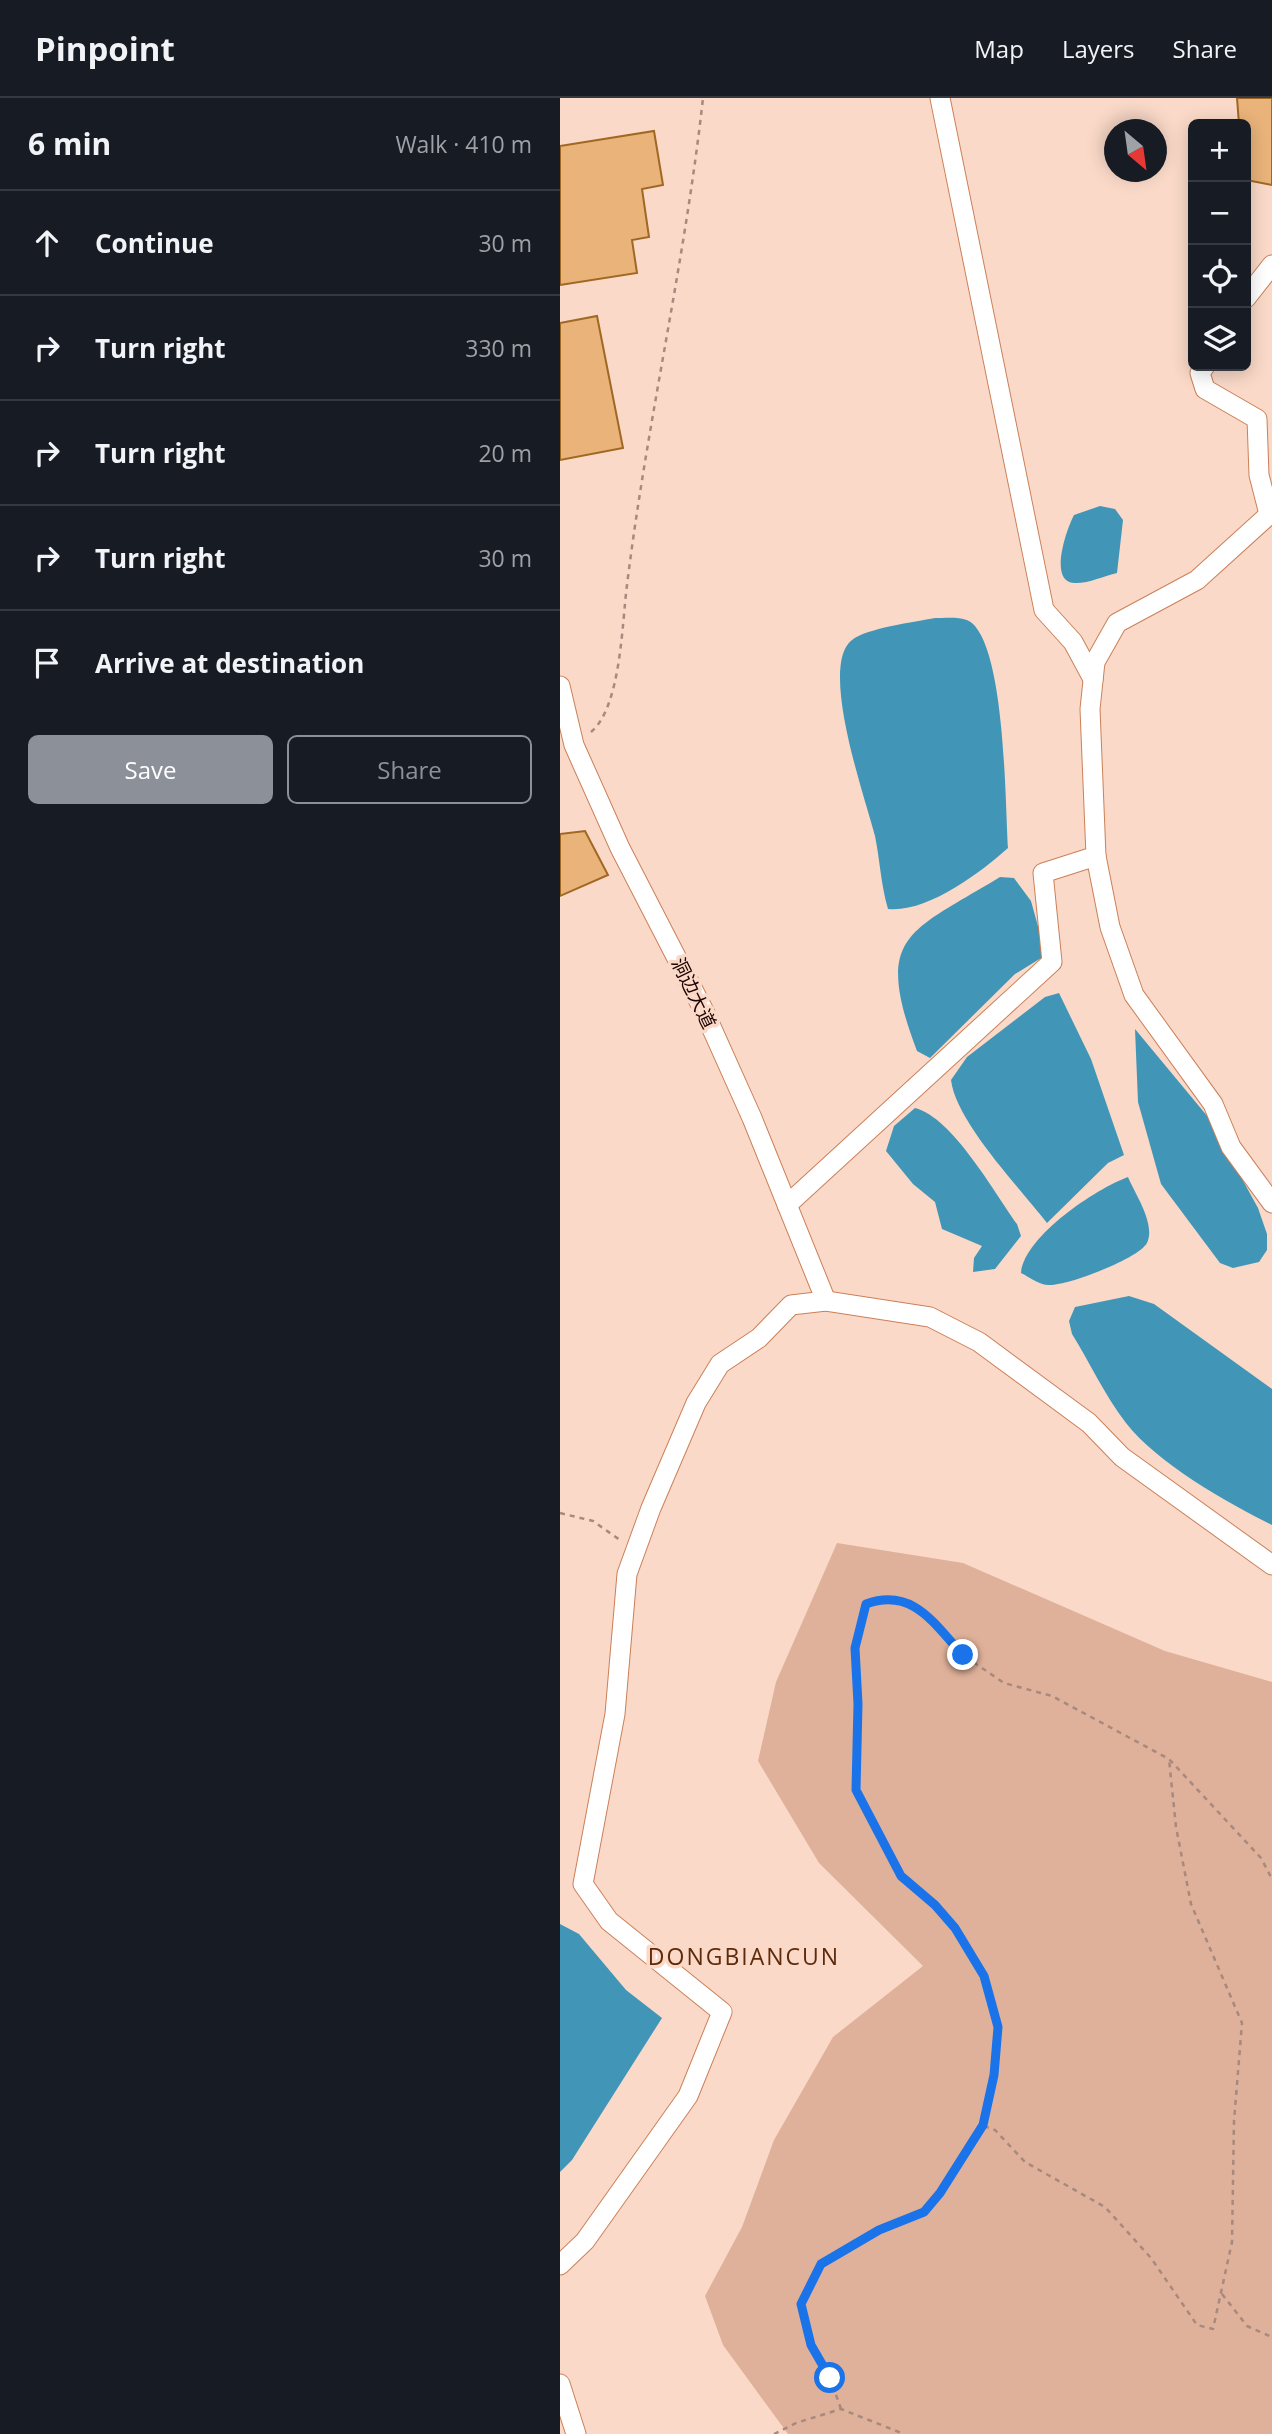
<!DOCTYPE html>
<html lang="en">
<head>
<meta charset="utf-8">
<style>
  :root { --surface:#171b24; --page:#20242c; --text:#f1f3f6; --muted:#9ea1a6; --line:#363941; --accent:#8c9099 }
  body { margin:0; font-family:"Open Sans","Noto Sans SC",sans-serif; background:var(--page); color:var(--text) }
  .controls { position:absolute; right:21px; top:21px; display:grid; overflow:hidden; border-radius:10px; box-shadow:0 4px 18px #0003 }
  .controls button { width:63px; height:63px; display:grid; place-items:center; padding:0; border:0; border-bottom:2px solid var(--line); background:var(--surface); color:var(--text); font:35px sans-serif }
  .compass { position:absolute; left:544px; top:21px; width:63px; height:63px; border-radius:50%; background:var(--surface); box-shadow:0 4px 18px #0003; rotate:151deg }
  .stop { position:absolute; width:21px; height:21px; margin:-16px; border:5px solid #1a73e8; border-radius:50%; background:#fff }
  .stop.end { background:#1a73e8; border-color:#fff; box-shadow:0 2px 7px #0008 }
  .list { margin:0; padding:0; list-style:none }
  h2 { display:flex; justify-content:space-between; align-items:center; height:91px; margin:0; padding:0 28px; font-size:30px }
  h2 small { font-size:23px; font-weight:400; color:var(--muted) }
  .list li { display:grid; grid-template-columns:46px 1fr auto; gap:21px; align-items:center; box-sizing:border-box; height:105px; padding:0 28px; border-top:2px solid var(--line) }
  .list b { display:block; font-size:26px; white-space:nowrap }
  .list em { font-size:23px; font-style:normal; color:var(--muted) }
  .actions { display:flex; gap:14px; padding:21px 28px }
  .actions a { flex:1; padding:16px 0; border:2px solid var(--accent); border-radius:10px; text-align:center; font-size:24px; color:var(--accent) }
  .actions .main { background:var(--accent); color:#fff }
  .icon { flex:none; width:38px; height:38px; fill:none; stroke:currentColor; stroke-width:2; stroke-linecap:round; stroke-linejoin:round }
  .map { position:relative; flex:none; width:712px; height:2336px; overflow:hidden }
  header { display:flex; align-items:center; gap:42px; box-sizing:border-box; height:98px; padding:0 35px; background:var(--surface); border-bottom:2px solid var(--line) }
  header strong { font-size:33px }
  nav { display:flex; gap:38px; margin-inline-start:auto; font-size:24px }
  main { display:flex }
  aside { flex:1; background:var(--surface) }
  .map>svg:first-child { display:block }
  .green { fill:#dfb19a }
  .water { fill:#4196b8 }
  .building { fill:#e9b37a; stroke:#a06823; stroke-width:2 }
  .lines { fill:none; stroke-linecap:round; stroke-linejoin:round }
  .street-casing { stroke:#cb8058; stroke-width:21 }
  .path { stroke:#a8897d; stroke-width:2.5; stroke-dasharray:5 5; stroke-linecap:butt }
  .street { stroke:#fff; stroke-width:19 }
  .route { stroke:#1a73e8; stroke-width:9 }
  .labels { text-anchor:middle; stroke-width:7; stroke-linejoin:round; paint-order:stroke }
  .street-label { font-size:19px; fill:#1e0400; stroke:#fad9c8 }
  .quarter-label { font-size:23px; letter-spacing:2px; fill:#5e2a09; stroke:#fad9c8 }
</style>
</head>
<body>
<header>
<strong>Pinpoint</strong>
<nav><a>Map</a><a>Layers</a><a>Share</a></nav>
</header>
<main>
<aside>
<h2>6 min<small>Walk · 410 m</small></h2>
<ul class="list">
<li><svg class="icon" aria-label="ahead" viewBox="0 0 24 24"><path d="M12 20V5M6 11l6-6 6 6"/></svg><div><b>Continue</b></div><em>30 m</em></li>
<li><svg class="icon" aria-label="right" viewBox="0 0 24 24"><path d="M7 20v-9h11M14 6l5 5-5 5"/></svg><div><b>Turn right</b></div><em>330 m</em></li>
<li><svg class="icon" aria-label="right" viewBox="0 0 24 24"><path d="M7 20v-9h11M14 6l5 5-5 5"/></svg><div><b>Turn right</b></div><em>20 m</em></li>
<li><svg class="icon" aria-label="right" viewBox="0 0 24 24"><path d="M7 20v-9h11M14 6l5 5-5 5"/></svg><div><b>Turn right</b></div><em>30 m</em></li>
<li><svg class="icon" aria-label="arrive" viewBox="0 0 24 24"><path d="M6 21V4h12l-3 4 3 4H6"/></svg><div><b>Arrive at destination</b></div></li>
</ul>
<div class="actions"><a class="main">Save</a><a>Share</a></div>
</aside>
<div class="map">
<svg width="712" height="2336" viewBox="0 0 712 2336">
  <rect width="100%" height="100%" fill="#fad9c8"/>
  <path class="green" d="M277,1445L403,1465L605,1553L712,1584V2336H228L163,2247L145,2198L182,2129L214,2042L273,1939L363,1868L259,1765L198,1663L216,1584Z"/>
  <g class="water">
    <path d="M540,408L555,411L563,422L557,475C544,478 527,486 514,485C488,484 507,430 514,417Z"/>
    <path d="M375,520C387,520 407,517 415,528C445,564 445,700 448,750C420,775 367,815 328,811C321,787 320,763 315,738C306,702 258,568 292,542C307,530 355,524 375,520Z"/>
    <path d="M440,779L454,780L471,803L486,857L455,876L370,960L357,953C313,837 348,835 440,779Z"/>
    <path d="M499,895L531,961L564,1057L548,1065L487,1125C460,1090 396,1024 391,982L407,959L485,899Z"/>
    <path d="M575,931L648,1019L698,1110L707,1136V1152L699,1164L673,1170L660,1165L601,1086L578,1004Z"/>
    <path d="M355,1010C392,1019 434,1094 457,1126L461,1138L435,1171L413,1174L414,1160L422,1148L382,1131L375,1104L353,1086L326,1053L334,1028Z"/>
    <path d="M568,1079C575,1096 596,1126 587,1145C578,1161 509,1187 490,1187C481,1188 469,1179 461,1175C464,1139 535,1091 568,1079Z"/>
    <path d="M569,1198L594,1206L712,1291V1427C666,1404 597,1365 566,1325C545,1298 530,1265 512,1236L509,1223L515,1209Z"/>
    <path d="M0,1826L19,1836L66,1892L102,1920L12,2062L0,2074Z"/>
  </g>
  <g class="building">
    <path d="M677,0H712V87L686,82V26H679Z"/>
    <path d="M94,33L103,87L82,91L89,139L72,142L77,175L0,187V48Z"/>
    <path d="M37,218L63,350L0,362V225Z"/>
    <path d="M25,733L48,777L0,798V736Z"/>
  </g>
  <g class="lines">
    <g class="street-casing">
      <g id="street">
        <path d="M380,0L484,512L513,544L533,581"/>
        <path d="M686,200L712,167"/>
        <path d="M645,268L640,275L645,291L697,321L699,377L709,416"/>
        <path d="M0,588L14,647L60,750L144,913L192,1020L266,1203"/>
        <path d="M536,758L550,829L574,897L653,1006L671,1049L712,1105"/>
        <path d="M227,1107L492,864L483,775L536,758L530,611L535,564L557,525L637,482L712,414"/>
        <path d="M0,2167L25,2143L128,1998L162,1914L49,1823L23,1786L55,1616L67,1476L91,1410L136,1305L160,1266L199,1240L231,1207L266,1203L370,1219L419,1244L529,1325L562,1359L712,1467"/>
        <path d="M0,2286L16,2336"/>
      </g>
    </g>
    <g class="path">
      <path d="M31,634C61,609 62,525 67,487C87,324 125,164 143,0"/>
      <path d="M0,1415L33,1423L60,1442"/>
      <path d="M424,2028L435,2032L465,2064L545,2109L591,2160L637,2227L653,2231L672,2144L674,2023L682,1925L631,1806L616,1729L609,1661"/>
      <path d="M662,2196L687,2228L712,2239"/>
      <path d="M281,2311L270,2280L251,2247L241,2206L261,2166L319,2132L364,2114L380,2095L423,2027L434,1977L438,1929L423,1878L395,1830L375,1807L341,1778L296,1692L298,1606L295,1550L306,1506L323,1500L343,1502L363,1513L403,1557L444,1585L492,1598L609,1661L701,1760L712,1781"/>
      <path d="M214,2336L236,2325L281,2311L344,2336"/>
    </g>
    <use href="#street" class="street"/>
  </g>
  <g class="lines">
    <path class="route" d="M270,2280L251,2247L241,2206L261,2166L319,2132L364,2114L380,2095L423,2027L434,1977L438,1929L424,1878L395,1830L375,1807L341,1778L296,1692L298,1606L295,1550L306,1506C353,1489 374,1526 403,1557"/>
  </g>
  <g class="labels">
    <g class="street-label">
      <text transform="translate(134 895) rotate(64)" y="7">洞边大道</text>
    </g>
    <g class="quarter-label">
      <text x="184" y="1867">DONGBIANCUN</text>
    </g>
  </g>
</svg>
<div class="controls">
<button>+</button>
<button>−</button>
<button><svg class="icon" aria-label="locate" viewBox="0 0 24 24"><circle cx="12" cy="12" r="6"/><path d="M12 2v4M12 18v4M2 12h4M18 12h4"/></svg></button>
<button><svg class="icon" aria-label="layers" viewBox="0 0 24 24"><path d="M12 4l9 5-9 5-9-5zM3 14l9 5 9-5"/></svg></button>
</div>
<svg class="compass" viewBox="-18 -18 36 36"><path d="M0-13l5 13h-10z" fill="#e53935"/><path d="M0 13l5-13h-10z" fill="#9ea1a6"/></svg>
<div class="stop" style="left:270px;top:2280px"></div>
<div class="stop end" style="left:403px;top:1557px"></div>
</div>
</main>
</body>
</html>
